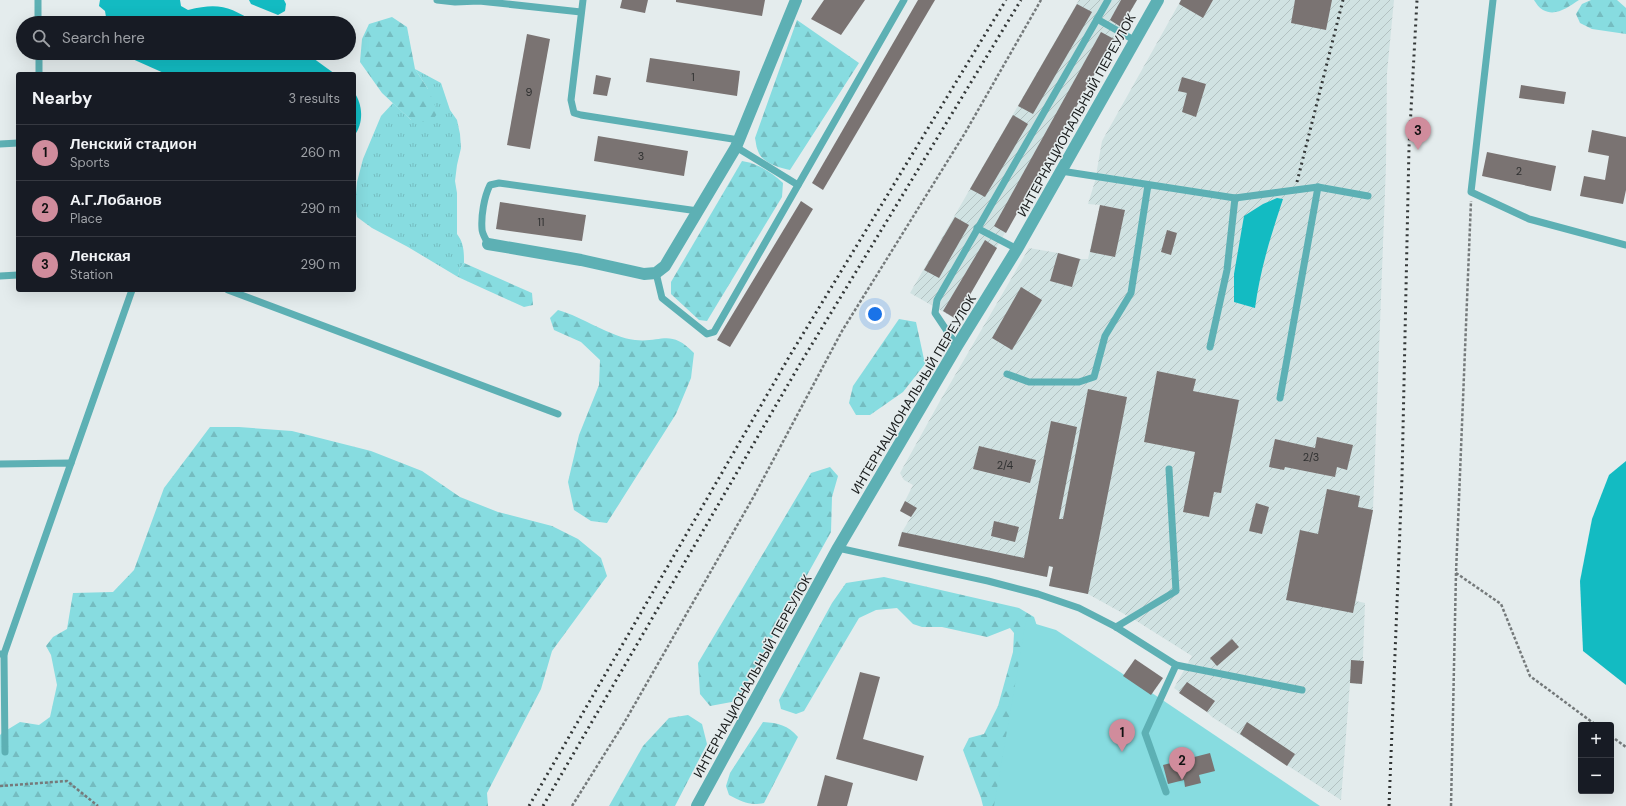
<!DOCTYPE html>
<html lang="en">
<head>
<meta charset="utf-8">
<style>
  :root { --surface:#171b24; --page:#20242c; --text:#f1f3f6; --muted:#9ea1a6; --line:#363941; --accent:#d08c9c }
  body { margin:0; font-family:"DM Sans",sans-serif; background:var(--page); color:var(--text) }
  .controls { position:absolute; right:12px; bottom:12px; display:grid; overflow:hidden; border-radius:4px; box-shadow:0 4px 16px #0002 }
  .controls button { width:36px; height:36px; display:grid; place-items:center; padding:0; border:0; border-bottom:1px solid var(--line); background:var(--surface); color:var(--text); font:20px sans-serif }
  .you { position:absolute; left:875px; top:314px; width:14px; height:14px; margin:-10px; border:3px solid #fff; border-radius:50%; background:#1a73e8; box-shadow:0 0 0 6px #1a73e833 }
  .badge { display:grid; place-items:center; width:26px; height:26px; border-radius:50%; background:var(--accent); color:#111; font-size:13px; font-weight:700 }
  .pin { position:absolute; translate:-50% -33px; filter:drop-shadow(0 1px 2px #0008) }
  .pin::after { content:''; position:absolute; top:21px; width:14px; height:12px; background:inherit; clip-path:polygon(0 0,100% 0,50% 100%) }
  .list { margin:0; padding:0; list-style:none }
  h2 { display:flex; justify-content:space-between; align-items:center; height:52px; margin:0; padding:0 16px; font-size:17px }
  h2 small { font-size:13px; font-weight:400; color:var(--muted) }
  .list li { display:grid; grid-template-columns:26px 1fr auto; gap:12px; align-items:center; box-sizing:border-box; height:56px; padding:0 16px; border-top:1px solid var(--line) }
  .list b { display:block; font-size:15px; white-space:nowrap }
  .list p { margin:0; font-size:13px; white-space:nowrap; color:var(--muted) }
  .list em { font-size:13px; font-style:normal; color:var(--muted) }
  .icon { flex:none; width:22px; height:22px; fill:none; stroke:currentColor; stroke-width:2; stroke-linecap:round; stroke-linejoin:round }
  .map { position:relative; flex:none; width:1626px; height:806px; overflow:hidden }
  .search { position:absolute; background:var(--surface); box-shadow:0 4px 16px #0002; left:16px; top:16px; width:340px; height:44px; display:flex; align-items:center; gap:10px; box-sizing:border-box; padding:0 14px; border-radius:22px; color:var(--muted); font-size:15px }
  .panel { position:absolute; background:var(--surface); box-shadow:0 4px 16px #0002; left:16px; top:72px; width:340px; height:220px; border-radius:4px }
  .map>svg:first-child { display:block }
  .industrial { fill:url(#industrial-furrows) }
  .grass { fill:url(#grass-tufts) }
  .forest { fill:url(#forest-firs) }
  .garden { fill:#87dce0 }
  .water { fill:#13bbc2 }
  .building { fill:#7a7372 }
  .lines { fill:none; stroke-linecap:round; stroke-linejoin:round }
  .path { stroke:#757a7b; stroke-width:2.5; stroke-dasharray:3 2; stroke-linecap:butt }
  .service { stroke:#5db0b4; stroke-width:7 }
  .minor { stroke:#5db0b4; stroke-width:12 }
  .rail { stroke:#333737; stroke-width:3; stroke-dasharray:2 4; stroke-linecap:butt }
  .labels { text-anchor:middle; stroke-width:3; stroke-linejoin:round; paint-order:stroke }
  .number-label { font-size:11px; fill:#303131 }
  .street-label { font-size:13px; fill:#181b1b; stroke:#e4eced }
</style>
</head>
<body>
<div class="map">
<svg width="1626" height="806" viewBox="0 0 1626 806">
  <defs>
    <pattern id="industrial-furrows" width="10" height="10" patternUnits="userSpaceOnUse"><rect width="10" height="10" fill="#d0e2e2"/><path d="M-1 1l2-2M0 10L10 0M9 11l2-2" fill="none" stroke="#b2c1c1"/></pattern>
    <pattern id="grass-tufts" width="24" height="20" patternUnits="userSpaceOnUse"><rect width="24" height="20" fill="#87dce0"/><path d="M3 7l-1-3M5 7V3M7 7l1-3M15 17l-1-3M17 17v-4M19 17l1-3" fill="none" stroke="#74bcc0"/></pattern>
    <pattern id="forest-firs" width="22" height="20" patternUnits="userSpaceOnUse"><rect width="22" height="20" fill="#87dce0"/><path d="M5 1l3.5 6h-7zM16 11l3.5 6h-7z" fill="#74bcc0"/></pattern>
  </defs>
  <rect width="100%" height="100%" fill="#e4eced"/>
  <g class="industrial">
    <path d="M1079,0H1137L956,319L910,293Z"/>
    <path d="M1181,0H1394L1387,73L1386,165L1373,510L1356,601L1365,603L1362,684L1350,683L1341,800L1212,717L1207,712L1174,688L1192,656L1135,620L1088,594L1049,586L1053,567H1049L1047,577L898,546L902,532L911,517L900,511L913,485L904,480L900,473L940,401L1029,248L1058,253L1080,259H1088L1100,205L1088,204L1095,181L1102,141Z"/>
  </g>
  <path class="grass" d="M415,69L441,83L450,110L457,120L460,134L461,148L457,165L455,181L457,193V234C464,243 464,252 464,263L460,268L458,277L408,247L372,228L357,217L355,205L357,182L363,159L381,116L393,103L411,120L428,89Z"/>
  <g class="forest">
    <path d="M1534,0H1579C1568,7 1556,17 1543,10C1539,8 1536,3 1534,0Z"/>
    <path d="M1591,0H1617L1626,8V34L1592,29L1580,23L1576,14L1582,4Z"/>
    <path d="M392,17L407,27L415,69L428,89L438,113L430,123L411,120L382,93L360,62L362,39L369,24Z"/>
    <path d="M797,20L859,63L790,170C779,168 762,163 758,151C756,147 756,142 755,138Z"/>
    <path d="M742,161C759,164 771,172 783,183L782,197L707,321L699,320L671,294V282Z"/>
    <path d="M464,263L532,293L533,305L524,307L458,277L460,268Z"/>
    <path d="M558,310C583,317 610,337 635,340C662,343 670,328 694,353L691,378L676,414L607,523L591,521L574,510L568,482L579,435L599,385L600,360L581,342L554,330L550,318Z"/>
    <path d="M899,319L916,322L925,364L903,392L870,415H856L849,403L853,386Z"/>
    <path d="M210,427H239L292,431L371,451L422,471L460,497L498,512L552,526L578,539L601,558L607,576L552,651L541,689L487,793L488,806H0V735L2,733L20,722L39,725L50,717L57,685L51,655L46,646L53,637L67,629L73,593L113,592L134,570L164,488Z"/>
    <path d="M830,467L838,476L832,497L831,532L737,701L710,706L700,694L698,663L811,473Z"/>
    <path d="M884,577L1019,608L1034,617L1040,635L1006,806H983L981,798L963,750L969,738L984,734L998,706L1013,652L1014,633L1010,628L987,637L942,627H922L913,624L897,608L876,610L859,618L804,711L796,714L781,709L779,700L832,603L846,583Z"/>
    <path d="M688,715L702,724L707,744L675,806H609L643,746L669,718Z"/>
    <path d="M763,722C778,723 788,725 798,737L764,803C749,806 743,802 729,795L726,786L730,773Z"/>
  </g>
  <path class="garden" d="M1026,621L1056,630L1161,699L1320,806H994Z"/>
  <g class="water">
    <path d="M100,0H180L181,6L188,10C220,2 229,7 257,23H107L105,11L99,6Z"/>
    <path d="M249,0H284L286,4L285,11L278,15L251,4Z"/>
    <path d="M119,53H306L335,74H166Z"/>
    <path d="M354,92C363,105 364,123 354,136Z"/>
    <path d="M1277,198L1283,199C1271,235 1260,270 1255,308L1234,302V274L1244,216L1263,204Z"/>
    <path d="M1626,461V685L1583,651L1580,581L1592,519L1609,475Z"/>
  </g>
  <g class="building">
    <path d="M622,0H648L645,13L620,8Z"/>
    <path d="M676,0H765L762,16L676,2Z"/>
    <path d="M824,0H865L841,35L811,19Z"/>
    <path d="M918,0H935L823,190L812,183Z"/>
    <path d="M1121,0H1137L1121,27L1110,20Z"/>
    <path d="M1181,0H1213L1203,18L1179,4Z"/>
    <path d="M1295,0H1332L1326,30L1291,23Z"/>
    <path d="M1077,4L1092,12L1033,114L1018,106Z"/>
    <path d="M1101,32L1114,39L1006,233L994,226Z"/>
    <path d="M527,34L550,39L530,149L507,145Z"/>
    <path d="M650,58L740,71L737,96L646,82Z"/>
    <path d="M596,75L611,78L607,96L593,94Z"/>
    <path d="M1182,77L1206,84L1196,117L1182,112L1187,93L1178,91Z"/>
    <path d="M1521,85L1566,92L1564,104L1519,98Z"/>
    <path d="M1013,115L1028,124L985,197L970,189Z"/>
    <path d="M1592,130L1626,137V190L1623,204L1580,196L1584,176L1605,180L1609,156L1588,152Z"/>
    <path d="M598,136L688,151L684,176L594,161Z"/>
    <path d="M1487,152L1556,166L1551,191L1482,176Z"/>
    <path d="M801,201L813,209L730,347L717,340Z"/>
    <path d="M500,202L586,215L582,241L496,229Z"/>
    <path d="M1100,205L1125,210L1115,257L1090,252Z"/>
    <path d="M955,217L969,225L939,278L924,270Z"/>
    <path d="M1167,230L1177,233L1171,255L1161,252Z"/>
    <path d="M985,240L997,248L956,319L943,311Z"/>
    <path d="M1058,253L1080,259L1072,287L1050,281Z"/>
    <path d="M1021,287L1042,300L1012,350L992,338Z"/>
    <path d="M1157,371L1196,379L1193,391L1239,400L1221,493L1214,492L1209,517L1183,512L1195,452L1144,442Z"/>
    <path d="M1088,389L1127,397L1088,594L1049,586L1053,567L1049,566L1047,577L898,546L902,532L1024,558L1051,421L1077,427L1059,519H1063Z"/>
    <path d="M1317,437L1353,445L1347,470L1337,467L1335,477L1285,467L1284,470L1269,467L1275,439L1315,448Z"/>
    <path d="M979,446L1036,460L1030,483L973,469Z"/>
    <path d="M1327,489L1360,496L1358,507L1373,510L1353,613L1286,600L1300,530L1318,534Z"/>
    <path d="M905,501L917,508L911,517L900,511Z"/>
    <path d="M1256,503L1269,507L1262,534L1249,531Z"/>
    <path d="M994,521L1019,527L1015,542L991,536Z"/>
    <path d="M1232,639L1239,647L1217,666L1210,658Z"/>
    <path d="M1135,659L1163,678L1151,695L1123,676Z"/>
    <path d="M1351,660L1364,661L1362,684L1350,683Z"/>
    <path d="M860,672L880,677L863,739L924,756L917,781L836,759Z"/>
    <path d="M1187,682L1215,701L1207,712L1179,693Z"/>
    <path d="M1247,722L1295,754L1287,766L1240,734Z"/>
    <path d="M1210,753L1215,771L1199,775L1201,783L1185,787L1184,780L1168,784L1163,765Z"/>
    <path d="M825,775L853,783L847,806H817Z"/>
  </g>
  <g class="lines">
    <g class="path">
      <path d="M1456,573L1501,604L1530,676L1596,725"/>
      <path d="M1611,736L1626,747"/>
      <path d="M0,786L67,781L98,806"/>
      <path d="M572,806L624,723L754,496L842,331L965,133L1041,0"/>
      <path d="M1451,806L1456,573L1471,201"/>
    </g>
    <g class="service">
      <path d="M38,0V23"/>
      <path d="M437,0L455,2L479,1L581,12"/>
      <path d="M583,0L571,100L574,113L581,115L739,140"/>
      <path d="M1493,0L1471,192L1529,219L1626,245"/>
      <path d="M1097,19L1134,40"/>
      <path d="M39,53V74"/>
      <path d="M0,144L18,143"/>
      <path d="M736,147L798,185"/>
      <path d="M1061,171L1235,198L1227,270L1210,347"/>
      <path d="M1235,198L1318,187L1368,196"/>
      <path d="M977,228L1017,249"/>
      <path d="M488,244C486,239 482,234 482,229C481,216 484,197 490,185L499,183L698,211"/>
      <path d="M656,273L662,298L707,334L714,332L904,0"/>
      <path d="M0,276L18,275"/>
      <path d="M228,290L558,414"/>
      <path d="M957,346L935,313L937,300L1108,0"/>
      <path d="M1007,374L1029,382H1079L1094,377L1105,336L1131,293L1148,185"/>
      <path d="M1280,398L1318,187"/>
      <path d="M71,463L132,290"/>
      <path d="M0,464L71,463L4,654H0"/>
      <path d="M838,548L988,581L1038,594L1079,608L1116,627L1176,665L1302,690"/>
      <path d="M1116,627L1176,591L1169,469"/>
      <path d="M4,654L5,752"/>
      <path d="M1166,792L1145,733L1176,665"/>
    </g>
    <g class="minor">
      <path d="M488,244L581,260L644,274L656,273L665,266L736,147L796,0"/>
      <path d="M697,806L838,548L957,346L1017,249L1158,0"/>
    </g>
    <g class="rail">
      <path d="M1297,182L1343,0"/>
      <path d="M529,806L789,357L1006,0"/>
      <path d="M543,806L800,364L1021,0"/>
      <path d="M1389,806L1402,477L1409,147L1417,0"/>
    </g>
  </g>
  <g class="labels">
    <g class="number-label">
      <text x="693" y="81">1</text>
      <text x="529" y="96">9</text>
      <text x="641" y="160">3</text>
      <text x="1519" y="175">2</text>
      <text x="541" y="226">11</text>
      <text x="1311" y="461">2/3</text>
      <text x="1005" y="469">2/4</text>
    </g>
    <g class="street-label">
      <text transform="translate(1076 115) rotate(-61)" y="5">ИНТЕРНАЦИОНАЛЬНЫЙ ПЕРЕУЛОК</text>
      <text transform="translate(913 394) rotate(-59)" y="5">ИНТЕРНАЦИОНАЛЬНЫЙ ПЕРЕУЛОК</text>
      <text transform="translate(752 676) rotate(-61)" y="5">ИНТЕРНАЦИОНАЛЬНЫЙ ПЕРЕУЛОК</text>
    </g>
  </g>
</svg>
<div class="controls">
<button>+</button>
<button>−</button>
</div>
<div class="you"></div>
<div class="pin badge" style="left:1122px;top:752px">1</div>
<div class="pin badge" style="left:1182px;top:780px">2</div>
<div class="pin badge" style="left:1418px;top:150px">3</div>
<div class="search"><svg class="icon" aria-label="search" viewBox="0 0 24 24"><circle cx="10" cy="10" r="6"/><path d="M15 15l6 6"/></svg>Search here</div>
<section class="panel">
<h2>Nearby<small>3 results</small></h2>
<ul class="list">
<li><span class="badge">1</span><div><b>Ленский стадион</b><p>Sports</p></div><em>260 m</em></li>
<li><span class="badge">2</span><div><b>А.Г.Лобанов</b><p>Place</p></div><em>290 m</em></li>
<li><span class="badge">3</span><div><b>Ленская</b><p>Station</p></div><em>290 m</em></li>
</ul>
</section>
</div>
</body>
</html>
